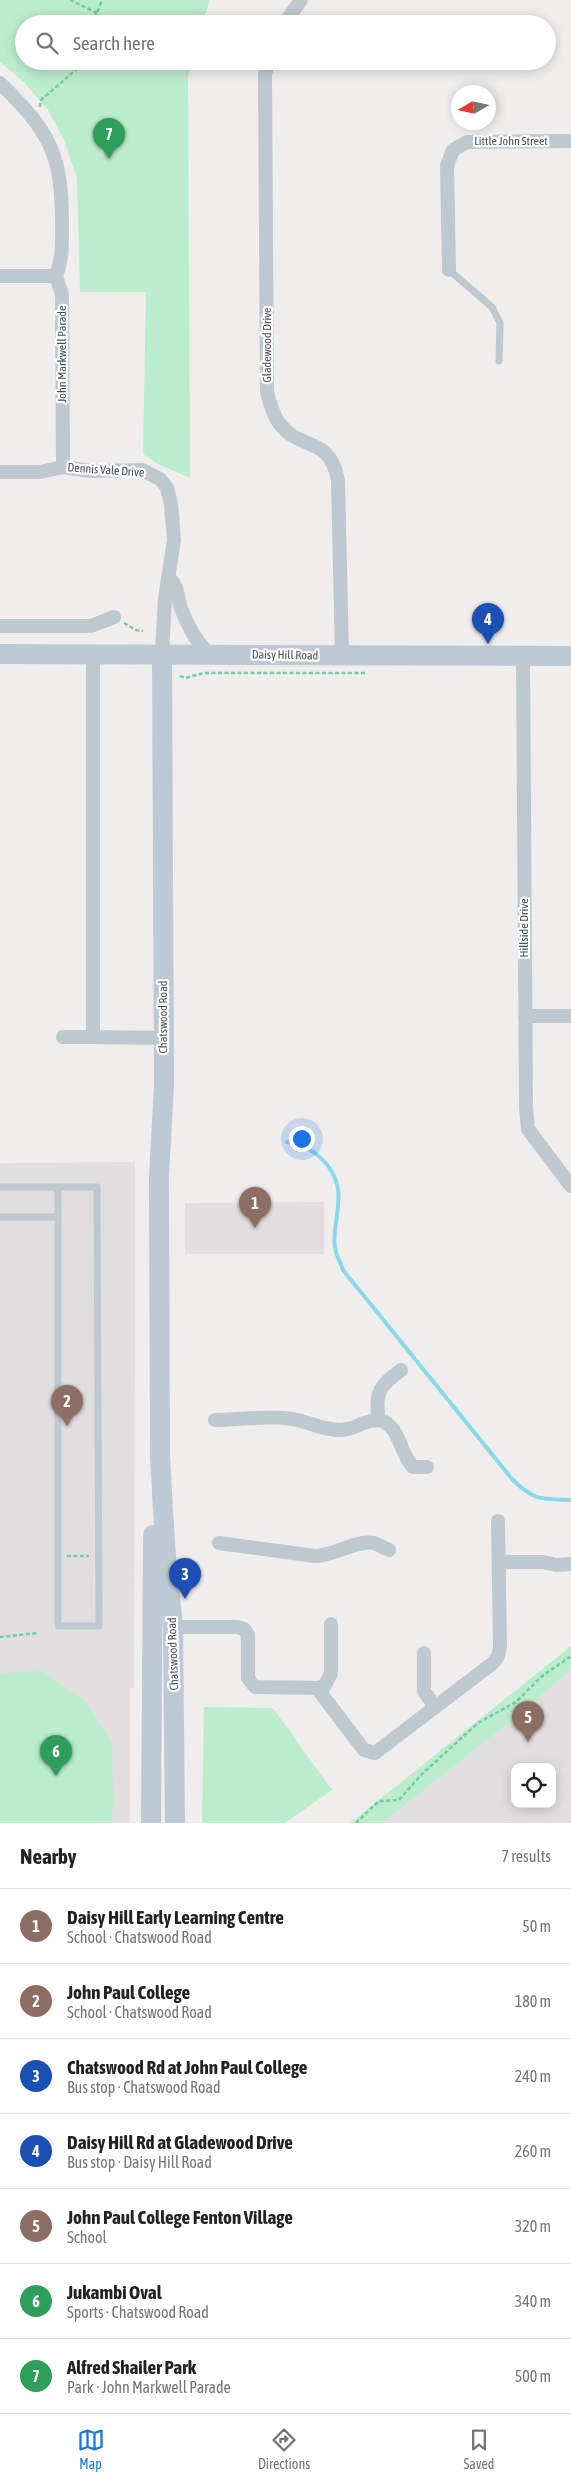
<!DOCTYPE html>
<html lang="en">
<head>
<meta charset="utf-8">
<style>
  :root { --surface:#fff; --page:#f2f2f2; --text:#222; --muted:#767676; --line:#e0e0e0; --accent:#1c78da }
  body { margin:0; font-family:"Asap Condensed",sans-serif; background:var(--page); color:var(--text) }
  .controls { position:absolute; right:15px; bottom:15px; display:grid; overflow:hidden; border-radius:10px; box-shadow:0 2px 12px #0003 }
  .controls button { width:45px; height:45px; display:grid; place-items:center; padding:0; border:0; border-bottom:1px solid var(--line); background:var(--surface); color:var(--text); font:25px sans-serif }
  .compass { position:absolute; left:451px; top:85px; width:45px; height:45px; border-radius:50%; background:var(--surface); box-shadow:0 2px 12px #0003; rotate:261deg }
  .you { position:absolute; left:301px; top:1138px; width:18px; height:18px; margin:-12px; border:4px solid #fff; border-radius:50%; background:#1a73e8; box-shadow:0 0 0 8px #1a73e833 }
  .badge { display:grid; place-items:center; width:32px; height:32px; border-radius:50%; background:var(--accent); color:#fff; font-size:16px; font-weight:700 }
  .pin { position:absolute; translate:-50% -41px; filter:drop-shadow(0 1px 2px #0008) }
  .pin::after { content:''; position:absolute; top:26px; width:18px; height:15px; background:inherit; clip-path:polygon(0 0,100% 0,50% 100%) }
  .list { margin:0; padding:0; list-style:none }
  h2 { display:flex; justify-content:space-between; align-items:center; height:65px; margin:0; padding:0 20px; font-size:21px }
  h2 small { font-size:16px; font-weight:400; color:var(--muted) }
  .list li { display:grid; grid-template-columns:32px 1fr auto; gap:15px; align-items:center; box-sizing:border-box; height:75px; padding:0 20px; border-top:1px solid var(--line) }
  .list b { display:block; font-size:19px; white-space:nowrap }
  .list p { margin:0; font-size:16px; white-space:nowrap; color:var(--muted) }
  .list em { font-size:16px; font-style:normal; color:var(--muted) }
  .icon { flex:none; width:28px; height:28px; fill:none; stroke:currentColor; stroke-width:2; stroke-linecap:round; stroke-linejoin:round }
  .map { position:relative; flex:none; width:571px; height:1823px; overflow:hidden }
  .search { position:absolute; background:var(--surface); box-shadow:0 2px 12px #0003; left:15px; right:15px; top:15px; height:55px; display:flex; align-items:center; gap:12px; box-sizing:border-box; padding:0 18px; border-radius:28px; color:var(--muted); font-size:19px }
  .sheet { height:590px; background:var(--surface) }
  nav { display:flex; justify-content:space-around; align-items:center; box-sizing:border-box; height:70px; border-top:1px solid var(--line); background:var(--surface); font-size:14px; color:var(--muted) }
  nav a { display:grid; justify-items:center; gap:2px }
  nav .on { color:var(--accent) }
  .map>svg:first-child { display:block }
  .education { fill:#e1dedf; fill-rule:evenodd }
  .green { fill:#bbedcc }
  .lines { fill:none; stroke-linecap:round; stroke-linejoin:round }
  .stream { stroke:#88daea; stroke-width:4 }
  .path { stroke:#74cb9c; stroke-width:2.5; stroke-dasharray:4 2.5; stroke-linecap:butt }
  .lane { stroke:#bdc8cf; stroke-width:7 }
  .street { stroke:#bdc8cf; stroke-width:14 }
  .secondary { stroke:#bdc9d4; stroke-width:20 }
  .labels { text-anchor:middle; stroke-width:4.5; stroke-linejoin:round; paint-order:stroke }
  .street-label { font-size:12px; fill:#45515a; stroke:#fff }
</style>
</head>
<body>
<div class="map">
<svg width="571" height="1823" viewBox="0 0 571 1823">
  <rect width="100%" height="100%" fill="#f0eded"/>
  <g class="education">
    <path d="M135,1162L134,1688H130V1823H0V1163Z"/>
    <path d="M324,1202V1254H185V1203Z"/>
    <path d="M571,1670V1823H383L515,1718ZM515,1767H552V1804H515Z"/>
  </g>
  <g class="green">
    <path d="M0,0H210L202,24H24V61H192L188,77L190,478L158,464L143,454L146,292H80L77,178L64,140L48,110L25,83L0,62Z"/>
    <path d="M571,1646V1670L515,1718L383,1823H350Z"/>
    <path d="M41,1671L84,1700L112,1744L113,1807L111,1823H0V1673Z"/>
    <path d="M204,1707L273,1708L332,1790L285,1823H202Z"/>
  </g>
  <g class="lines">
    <path class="stream" d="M287,1142C312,1146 334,1164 338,1189C341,1208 332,1229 335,1248C336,1255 341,1263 343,1270L512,1479C534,1501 541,1499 571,1500"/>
    <g class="path">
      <path d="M70,0L97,13"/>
      <path d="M93,24L102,0"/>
      <path d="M40,107L41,100L86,61"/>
      <path d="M124,623L136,630L143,631"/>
      <path d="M180,676L185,678L204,673H365"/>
      <path d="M67,1556H89"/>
      <path d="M0,1637L38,1633"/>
      <path d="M356,1823L379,1801L399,1800L422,1774L478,1723L516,1702L541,1677L571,1656"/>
    </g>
    <g class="lane">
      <path d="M449,270L492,307L500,323L499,361"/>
      <path d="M0,1187H97L99,1626H58V1187"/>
      <path d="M0,1217H58"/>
    </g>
    <g class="street">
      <path d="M284,24L301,0"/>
      <path d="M268,61L265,75L267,393C270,402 273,415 279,423C300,452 329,434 338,480L342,656"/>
      <path d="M0,83C49,131 62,153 62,223C62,242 63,258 56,276L62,295L63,467"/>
      <path d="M449,270L447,166L453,150L467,142L571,141"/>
      <path d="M0,276H56"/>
      <path d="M0,472H40L63,467L91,471L142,470L160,479L167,488L171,504L174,540L165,598L162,653"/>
      <path d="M170,579C179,587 177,597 181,608C188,626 195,640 208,653"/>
      <path d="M0,626H91L114,617"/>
      <path d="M93,653V1037L163,1038"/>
      <path d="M523,656L526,1108L528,1129L571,1186"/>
      <path d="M525,1016H571"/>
      <path d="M63,1037H93"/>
      <path d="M215,1420C237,1420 271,1415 292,1419C308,1421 324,1431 341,1430C355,1430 371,1415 385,1422C400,1431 401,1455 413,1467H427"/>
      <path d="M379,1420C374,1392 380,1386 401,1370"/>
      <path d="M219,1543L315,1556C333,1556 359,1539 374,1543C379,1545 384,1548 389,1550"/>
      <path d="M499,1562H543L556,1565L571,1564"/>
      <path d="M173,1627H237L244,1629L248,1635V1678L255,1687L317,1688L324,1687L331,1673V1624"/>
      <path d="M424,1653V1691L435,1707"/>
      <path d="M317,1688L364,1750L375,1753L493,1663L498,1656L500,1648L498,1521"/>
    </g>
    <g class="secondary">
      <path d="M162,653L164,1085L159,1177L160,1456L165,1545L173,1627L175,1823"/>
      <path d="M0,654L571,656"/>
      <path d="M151,1823L153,1535"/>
    </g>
  </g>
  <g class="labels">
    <g class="street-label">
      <text x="511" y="145">Little John Street</text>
      <text transform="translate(267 345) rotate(-90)" y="4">Gladewood Drive</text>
      <text transform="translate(62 354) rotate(-90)" y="4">John Markwell Parade</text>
      <text transform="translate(106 470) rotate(4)" y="4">Dennis Vale Drive</text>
      <text transform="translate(285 655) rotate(1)" y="4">Daisy Hill Road</text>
      <text transform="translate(524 928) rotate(-90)" y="4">Hillside Drive</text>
      <text transform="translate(163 1017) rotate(-90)" y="4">Chatswood Road</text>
      <text transform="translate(173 1654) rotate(-92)" y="4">Chatswood Road</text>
    </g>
  </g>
</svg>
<div class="controls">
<button><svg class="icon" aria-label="locate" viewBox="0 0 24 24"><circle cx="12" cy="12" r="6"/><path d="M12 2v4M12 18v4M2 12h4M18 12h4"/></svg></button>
</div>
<svg class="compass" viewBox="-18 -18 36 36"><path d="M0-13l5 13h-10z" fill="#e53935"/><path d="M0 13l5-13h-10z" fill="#767676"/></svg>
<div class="you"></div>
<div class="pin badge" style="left:255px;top:1228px;background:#8d6e63">1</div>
<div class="pin badge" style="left:67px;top:1426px;background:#8d6e63">2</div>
<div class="pin badge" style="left:185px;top:1599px;background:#1a4fb4">3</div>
<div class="pin badge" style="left:488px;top:644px;background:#1a4fb4">4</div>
<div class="pin badge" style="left:528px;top:1742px;background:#8d6e63">5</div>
<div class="pin badge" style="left:56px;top:1776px;background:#2e9e5b">6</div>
<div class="pin badge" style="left:109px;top:159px;background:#2e9e5b">7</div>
<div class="search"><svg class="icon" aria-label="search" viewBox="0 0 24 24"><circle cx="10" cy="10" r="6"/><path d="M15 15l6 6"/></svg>Search here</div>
</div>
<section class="sheet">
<h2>Nearby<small>7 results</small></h2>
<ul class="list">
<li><span class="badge" style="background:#8d6e63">1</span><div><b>Daisy Hill Early Learning Centre</b><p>School · Chatswood Road</p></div><em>50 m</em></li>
<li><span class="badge" style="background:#8d6e63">2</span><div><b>John Paul College</b><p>School · Chatswood Road</p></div><em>180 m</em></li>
<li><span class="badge" style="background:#1a4fb4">3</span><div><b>Chatswood Rd at John Paul College</b><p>Bus stop · Chatswood Road</p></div><em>240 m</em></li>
<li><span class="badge" style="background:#1a4fb4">4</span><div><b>Daisy Hill Rd at Gladewood Drive</b><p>Bus stop · Daisy Hill Road</p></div><em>260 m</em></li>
<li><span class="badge" style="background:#8d6e63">5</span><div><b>John Paul College Fenton Village</b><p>School</p></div><em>320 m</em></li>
<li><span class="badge" style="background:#2e9e5b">6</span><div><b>Jukambi Oval</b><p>Sports · Chatswood Road</p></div><em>340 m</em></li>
<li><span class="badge" style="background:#2e9e5b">7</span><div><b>Alfred Shailer Park</b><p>Park · John Markwell Parade</p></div><em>500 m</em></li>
</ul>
</section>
<nav>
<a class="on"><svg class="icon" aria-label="map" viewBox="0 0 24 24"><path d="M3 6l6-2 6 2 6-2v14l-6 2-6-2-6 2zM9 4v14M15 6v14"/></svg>Map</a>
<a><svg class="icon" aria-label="directions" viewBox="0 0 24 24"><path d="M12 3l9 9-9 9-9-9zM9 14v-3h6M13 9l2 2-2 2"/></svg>Directions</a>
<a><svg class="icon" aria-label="saved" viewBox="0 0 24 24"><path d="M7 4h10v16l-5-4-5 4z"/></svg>Saved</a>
</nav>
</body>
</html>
